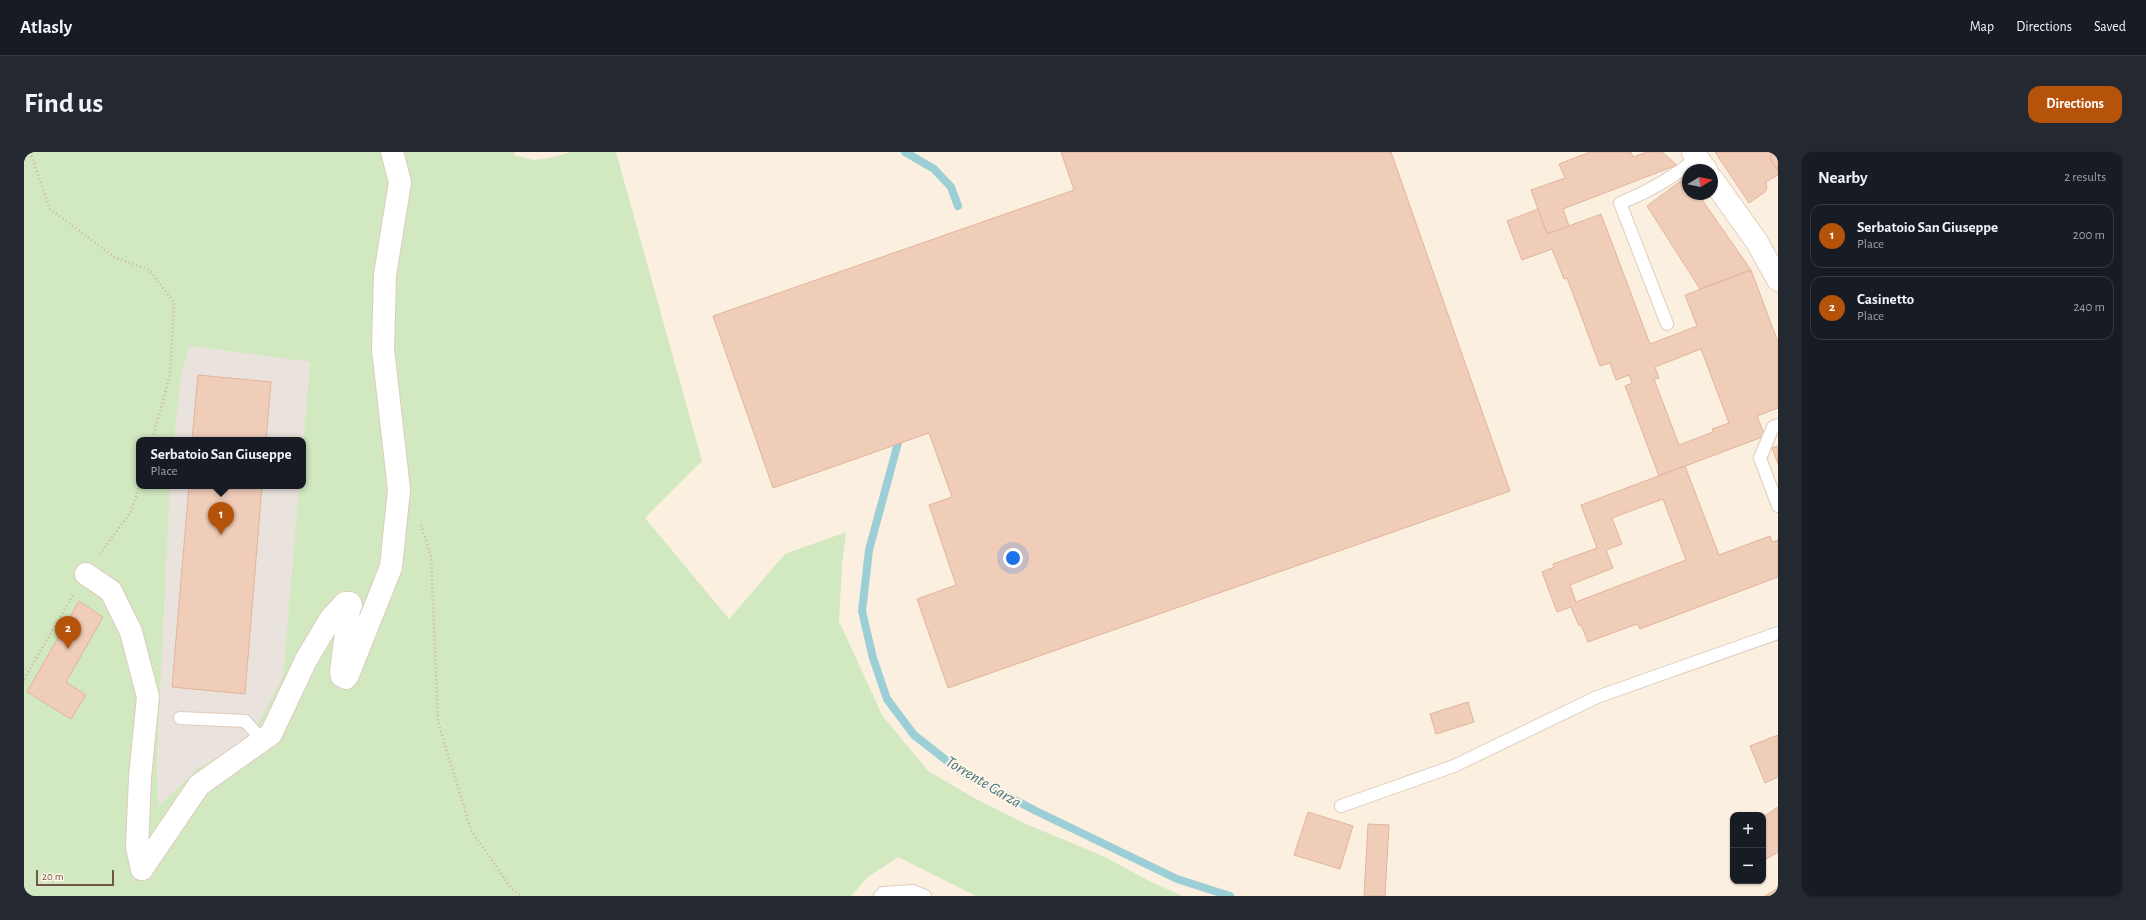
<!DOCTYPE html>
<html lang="en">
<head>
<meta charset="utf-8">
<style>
  :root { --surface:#171b24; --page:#242831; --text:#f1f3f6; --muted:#9ea1a6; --line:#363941; --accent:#b45309 }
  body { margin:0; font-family:"Alegreya Sans",sans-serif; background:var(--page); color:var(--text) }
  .controls { position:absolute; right:12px; bottom:12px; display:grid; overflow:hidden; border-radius:8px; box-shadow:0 1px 3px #0004 }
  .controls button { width:36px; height:36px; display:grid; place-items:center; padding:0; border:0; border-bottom:1px solid var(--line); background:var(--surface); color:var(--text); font:20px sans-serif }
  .compass { position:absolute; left:1658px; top:12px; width:36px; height:36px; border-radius:50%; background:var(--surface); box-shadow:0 1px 3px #0004; rotate:80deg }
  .scale { position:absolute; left:12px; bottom:10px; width:78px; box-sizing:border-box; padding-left:4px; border:2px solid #715648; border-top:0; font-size:11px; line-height:14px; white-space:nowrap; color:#715648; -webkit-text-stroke:3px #fff4e6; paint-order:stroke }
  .you { position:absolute; left:989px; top:406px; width:14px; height:14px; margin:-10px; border:3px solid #fff; border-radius:50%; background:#1a73e8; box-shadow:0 0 0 6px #1a73e833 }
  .badge { display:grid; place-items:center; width:26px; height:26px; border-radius:50%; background:var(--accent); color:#fff; font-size:13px; font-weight:700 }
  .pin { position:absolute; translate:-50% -33px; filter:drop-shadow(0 1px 2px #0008) }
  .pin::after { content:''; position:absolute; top:21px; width:14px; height:12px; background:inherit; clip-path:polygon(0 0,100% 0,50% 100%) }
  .popup { position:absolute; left:112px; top:285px; width:170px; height:52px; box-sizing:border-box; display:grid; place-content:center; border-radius:8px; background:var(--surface); filter:drop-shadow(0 1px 3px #0005); font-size:13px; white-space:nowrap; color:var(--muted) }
  .popup b { font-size:15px; color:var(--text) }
  .popup::after { content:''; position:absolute; left:50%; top:100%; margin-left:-8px; border:8px solid transparent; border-top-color:var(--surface) }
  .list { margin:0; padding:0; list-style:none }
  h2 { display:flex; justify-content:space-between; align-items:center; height:52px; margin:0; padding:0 16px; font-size:17px }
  h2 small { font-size:13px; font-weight:400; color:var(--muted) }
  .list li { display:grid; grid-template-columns:26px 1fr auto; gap:12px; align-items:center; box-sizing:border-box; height:64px; margin:0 8px 8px; padding:0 8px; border:1px solid var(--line); border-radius:12px }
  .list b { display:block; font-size:15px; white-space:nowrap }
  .list p { margin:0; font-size:13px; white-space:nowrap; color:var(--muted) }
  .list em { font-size:13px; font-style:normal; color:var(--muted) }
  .map { position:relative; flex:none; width:1754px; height:744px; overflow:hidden; border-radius:12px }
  header { display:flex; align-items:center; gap:24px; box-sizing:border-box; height:56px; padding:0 20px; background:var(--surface); border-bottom:1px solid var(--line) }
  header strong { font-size:19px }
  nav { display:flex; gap:22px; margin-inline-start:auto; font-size:14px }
  .intro { display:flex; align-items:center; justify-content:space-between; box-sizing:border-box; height:96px; padding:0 24px }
  h1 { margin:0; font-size:28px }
  .button { padding:10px 18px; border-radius:12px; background:var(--accent); color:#fff; font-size:14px; font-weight:700 }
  main { display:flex; gap:24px; padding:0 24px }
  aside { flex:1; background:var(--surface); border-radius:12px; box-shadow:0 1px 3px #0004 }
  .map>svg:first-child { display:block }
  .industrial { fill:#eae2dc }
  .green { fill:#d1e8c0; fill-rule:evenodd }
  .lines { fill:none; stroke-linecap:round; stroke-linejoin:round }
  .stream { stroke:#9cced5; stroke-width:8 }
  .building { fill:#f0cdb9; stroke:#e2b49a; fill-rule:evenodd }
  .lane-casing { stroke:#dfccbd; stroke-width:14 }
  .street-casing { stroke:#dfccbd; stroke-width:24 }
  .secondary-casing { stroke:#e4cdbb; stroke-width:24 }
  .path { stroke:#d4b19c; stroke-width:2.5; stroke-dasharray:1 3; stroke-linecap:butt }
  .lane { stroke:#fff; stroke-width:12 }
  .street { stroke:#fff; stroke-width:22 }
  .secondary { stroke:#fff; stroke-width:22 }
  .labels { text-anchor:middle; stroke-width:4; stroke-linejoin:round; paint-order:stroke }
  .water-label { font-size:16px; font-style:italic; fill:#40757e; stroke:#fff4e6 }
</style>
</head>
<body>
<header>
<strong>Atlasly</strong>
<nav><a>Map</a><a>Directions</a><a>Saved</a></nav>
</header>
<div class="intro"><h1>Find us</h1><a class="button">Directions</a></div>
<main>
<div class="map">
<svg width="1754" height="744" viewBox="0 0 1754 744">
  <rect width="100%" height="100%" fill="#fbf0e0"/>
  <g class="industrial">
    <path d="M166,194L286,210L279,292V288H150L157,224Z"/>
    <path d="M146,334H275L259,524L230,579L134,656L133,611Z"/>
  </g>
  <path class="green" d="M0,0H491L490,3L509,8L526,6L547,0H592L678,309L621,366L705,467L761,402L822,380L818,413L815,469L858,563L904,619L952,647L1002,672L1079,704L1127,730L1159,744H952L874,705L844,725L827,744H0ZM166,194L286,210L279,292V334H275L259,524L230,579L209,597L174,616L134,655L133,611L146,334H115V288H150L157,224Z"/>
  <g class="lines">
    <g class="stream">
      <path d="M881,0L910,17L927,35L934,54"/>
      <path d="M874,291L845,398L838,459L849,506L863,547L890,583L936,619L1010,658L1153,727L1206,744"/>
    </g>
  </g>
  <g class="building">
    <path d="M1037,0H1367L1486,339L924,536L893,447L932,433L905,353L928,345L905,281L749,336L689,164L1050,38Z"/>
    <path d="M1566,0H1607L1609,5L1623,0H1638L1653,13L1539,57L1545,74L1523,82L1507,38L1541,26L1535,12Z"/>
    <path d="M1691,0H1748L1746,6L1754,19V23L1742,30L1743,36L1741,40L1725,51Z"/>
    <path d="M1748,0H1754V19L1746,6Z"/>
    <path d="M1662,25L1664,42H1674L1727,118L1676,137L1623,54Z"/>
    <path d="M1514,57L1523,82L1577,62L1626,192L1673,174L1661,143L1727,118L1754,190V256L1733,264L1741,284L1635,324L1601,234L1608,231L1605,223L1592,228L1586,211L1576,214L1543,126L1540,127L1528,97L1498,108L1483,69ZM1677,197L1705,271L1688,277L1689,280L1655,293L1630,227L1635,226L1631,215Z"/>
    <path d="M174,223L247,230L242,288H168Z"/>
    <path d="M1754,294V312L1748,296Z"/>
    <path d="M1661,314L1695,403L1746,384L1748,390L1754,388V425L1616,477L1613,472L1564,490L1557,473L1555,474L1547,455L1533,460L1518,420L1530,415L1529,412L1573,396L1557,353ZM1639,347L1662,408L1552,450L1546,433L1589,416L1582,398L1598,392L1588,366Z"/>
    <path d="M165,334H238L221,542L148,535Z"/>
    <path d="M55,449L79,465L42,530L62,543L47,567L3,540Z"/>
    <path d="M1444,550L1450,570L1412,582L1406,562Z"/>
    <path d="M1754,583V625L1741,631L1726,594Z"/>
    <path d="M1754,655V700L1742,707L1739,702V665Z"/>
    <path d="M1284,660L1329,674L1316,717L1270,703Z"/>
    <path d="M1344,672L1365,673L1361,744H1340Z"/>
    <path d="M1754,736V744H1741Z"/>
  </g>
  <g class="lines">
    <g class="lane-casing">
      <g id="lane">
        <path d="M1643,172L1596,51C1624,40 1650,25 1673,6"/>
        <path d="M1754,273L1749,275L1736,306L1754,354"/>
        <path d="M156,566L221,569L230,579L236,590"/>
        <path d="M1317,654L1430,614L1573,545L1754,481"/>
        <path d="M856,744L859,741L889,739L901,744"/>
      </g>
    </g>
    <g class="street-casing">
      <g id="street">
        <path d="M62,422L87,439L107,480L124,545L116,625L113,695L118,717"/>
        <path d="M118,717L175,633L247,582L282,508L307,466L321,451H326L327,453L325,458L317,520L318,524L322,526L324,523L367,415L375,338L359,197L361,123L376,30L368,0"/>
      </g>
    </g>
    <g class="secondary-casing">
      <g id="secondary">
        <path d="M1669,0L1682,18"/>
        <path d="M1688,27L1733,90L1754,128"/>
      </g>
    </g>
    <g class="path">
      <path d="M6,0L26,57L90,105L125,118L150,150L146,223L128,288"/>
      <path d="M397,373L407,404L414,570L447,678L487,736L497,744"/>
      <path d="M76,402L108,358L115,333"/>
      <path d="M0,527L49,443"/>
    </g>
    <use href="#lane" class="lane"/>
    <use href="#street" class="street"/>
    <use href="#secondary" class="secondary"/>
  </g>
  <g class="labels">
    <g class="water-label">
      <text transform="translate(960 629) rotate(31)" y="6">Torrente Garza</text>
    </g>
  </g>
</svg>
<div class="controls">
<button>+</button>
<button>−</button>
</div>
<svg class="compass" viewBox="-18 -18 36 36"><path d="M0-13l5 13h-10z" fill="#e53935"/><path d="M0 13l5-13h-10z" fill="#9ea1a6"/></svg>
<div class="scale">20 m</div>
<div class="you"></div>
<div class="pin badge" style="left:197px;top:383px">1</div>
<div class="popup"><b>Serbatoio San Giuseppe</b>Place</div>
<div class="pin badge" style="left:44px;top:497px">2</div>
</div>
<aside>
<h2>Nearby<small>2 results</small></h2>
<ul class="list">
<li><span class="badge">1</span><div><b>Serbatoio San Giuseppe</b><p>Place</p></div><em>200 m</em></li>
<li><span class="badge">2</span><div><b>Casinetto</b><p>Place</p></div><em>240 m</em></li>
</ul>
</aside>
</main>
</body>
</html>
